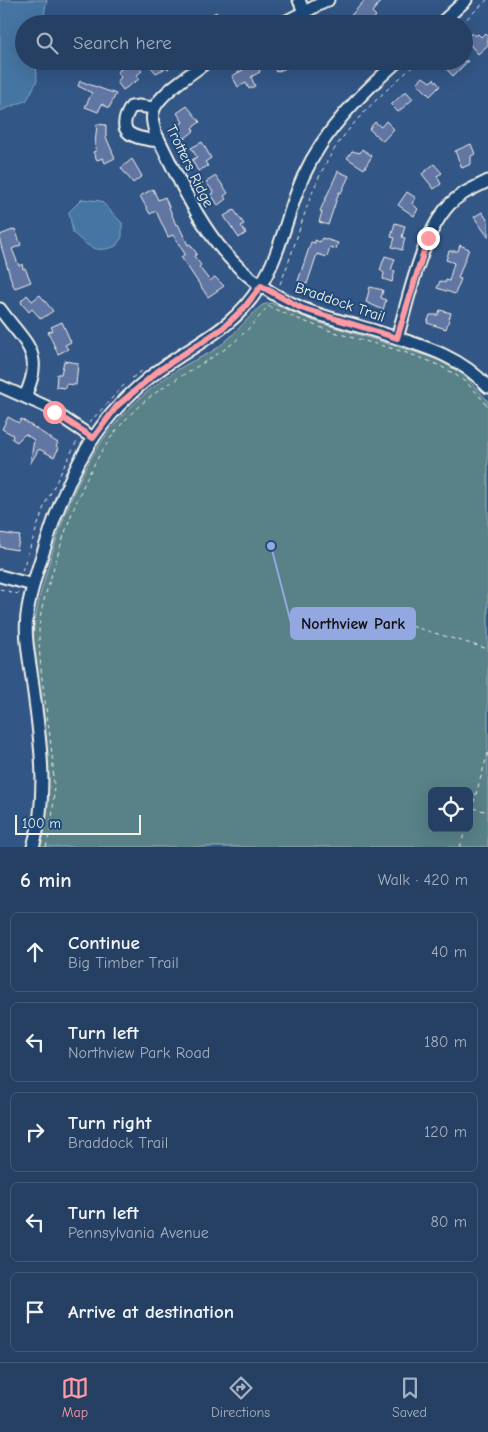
<!DOCTYPE html>
<html lang="en">
<head>
<meta charset="utf-8">
<style>
  :root { --surface:#264064; --page:#324b6d; --text:#f1f3f6; --muted:#a4afbf; --line:#425978; --accent:#ff9aa2 }
  body { margin:0; font-family:"Comic Neue",sans-serif; background:var(--page); color:var(--text) }
  .controls { position:absolute; right:15px; bottom:15px; display:grid; overflow:hidden; border-radius:8px; box-shadow:0 5px 20px #0002 }
  .controls button { width:45px; height:45px; display:grid; place-items:center; padding:0; border:0; border-bottom:1px solid var(--line); background:var(--surface); color:var(--text); font:25px sans-serif }
  .scale { position:absolute; left:15px; bottom:12px; width:126px; box-sizing:border-box; padding-left:5px; border:2px solid #f4f1e8; border-top:0; font-size:14px; line-height:18px; white-space:nowrap; color:#f4f1e8; -webkit-text-stroke:4px #1f4a7a; paint-order:stroke }
  .stop { position:absolute; width:15px; height:15px; margin:-11px; border:4px solid #ff9aa2; border-radius:50%; background:#fff }
  .stop.end { background:#ff9aa2; border-color:#fff; box-shadow:0 1px 5px #0008 }
  .list { margin:0; padding:0; list-style:none }
  h2 { display:flex; justify-content:space-between; align-items:center; height:65px; margin:0; padding:0 20px; font-size:21px }
  h2 small { font-size:16px; font-weight:400; color:var(--muted) }
  .list li { display:grid; grid-template-columns:32px 1fr auto; gap:15px; align-items:center; box-sizing:border-box; height:80px; margin:0 10px 10px; padding:0 10px; border:1px solid var(--line); border-radius:8px }
  .list b { display:block; font-size:19px; white-space:nowrap }
  .list p { margin:0; font-size:16px; white-space:nowrap; color:var(--muted) }
  .list em { font-size:16px; font-style:normal; color:var(--muted) }
  .icon { flex:none; width:28px; height:28px; fill:none; stroke:currentColor; stroke-width:2; stroke-linecap:round; stroke-linejoin:round }
  .map { position:relative; flex:none; width:488px; height:847px; overflow:hidden }
  .search { position:absolute; background:var(--surface); box-shadow:0 5px 20px #0002; left:15px; right:15px; top:15px; height:55px; display:flex; align-items:center; gap:12px; box-sizing:border-box; padding:0 18px; border-radius:28px; color:var(--muted); font-size:19px }
  .sheet { height:515px; background:var(--surface) }
  nav { display:flex; justify-content:space-around; align-items:center; box-sizing:border-box; height:70px; border-top:1px solid var(--line); background:var(--surface); font-size:14px; color:var(--muted) }
  nav a { display:grid; justify-items:center; gap:2px }
  nav .on { color:var(--accent) }
  .map>svg:first-child { display:block }
  .green { fill:#588188; stroke:#a6b9b8; fill-rule:evenodd }
  .water { fill:#4575a2; stroke:#8ba7be }
  .building { fill:#6276a4; stroke:#f4f1e8 }
  .lines { fill:none; stroke-linecap:round; stroke-linejoin:round }
  .minor-casing { stroke:#f4f1e8; stroke-width:15 }
  .path { stroke:#f4f1e8; stroke-width:1; stroke-dasharray:4 4; stroke-linecap:butt }
  .minor { stroke:#1f4a7a; stroke-width:11 }
  .route { stroke:#ff9aa2; stroke-width:6 }
  .labels { text-anchor:middle; stroke-width:4; stroke-linejoin:round; paint-order:stroke }
  .street-label { font-size:15px; fill:#f4f1e8; stroke:#1f4a7a }
  .leader { fill:none; stroke:#93a8e1; stroke-width:2 }
  .callout-dot { fill:#93a8e1; stroke:#1f4a7a; stroke-width:2 }
  .callout { fill:#93a8e1; stroke:#93a8e1; stroke-width:2 }
  .callout-label { font-size:16px; text-anchor:middle; font-weight:bold; fill:#111 }
</style>
</head>
<body>
<div class="map">
<svg width="488" height="847" viewBox="0 0 488 847">
  <rect width="100%" height="100%" fill="#325686"/>
  <filter id="ink" filterUnits="userSpaceOnUse"><feTurbulence type="fractalNoise" baseFrequency=".02" numOctaves="2"/><feDisplacementMap in="SourceGraphic" scale="10" xChannelSelector="R" yChannelSelector="G"/><feConvolveMatrix kernelMatrix="1 2 1 2 8 2 1 2 1" color-interpolation-filters="sRGB"/></filter>
  <g filter="url(#ink)">
    <path class="green" d="M271,303L314,321L437,359L463,374L488,401V847H41L46,816L48,782L33,652C32,620 41,591 50,560C70,494 92,438 147,392C159,382 173,372 187,364C197,358 208,355 217,348C235,335 245,320 261,306C263,304 267,304 271,303ZM432,791H469V828H432Z"/>
    <g class="water">
      <path d="M0,0H47L42,24H24V61H36L37,81L27,100L0,111Z"/>
      <path d="M82,199L101,201L122,223V237L116,246C95,254 89,247 73,233L69,212Z"/>
    </g>
    <g class="building">
      <path d="M365,0H382L372,12L376,16L370,23L364,18L360,24H343Z"/>
      <path d="M216,12L219,18L226,15L231,24H195Z"/>
      <path d="M472,33L475,36L478,34L481,37L485,33L488,36V45L478,54L465,39Z"/>
      <path d="M146,61H177L168,69L166,68L156,73Z"/>
      <path d="M254,61H302V62L276,72L273,64L259,69L260,72L251,77L255,86L249,89L246,83L238,87L232,76L243,70L241,67Z"/>
      <path d="M439,61H468L453,76Z"/>
      <path d="M135,62L142,71L137,75L139,79L123,90L117,82L121,77L117,72L130,63L131,65Z"/>
      <path d="M423,77L430,82L434,79L440,86L430,96L417,83Z"/>
      <path d="M80,81L116,94L109,108L102,104L98,112L85,107L92,93L78,86Z"/>
      <path d="M406,91L413,99L398,112L391,105Z"/>
      <path d="M187,106L200,122L192,128L194,131L184,139L176,127L183,122L177,113Z"/>
      <path d="M386,121L394,129L383,141L369,129L375,122L381,127Z"/>
      <path d="M97,124L106,125V137L115,158L105,163L103,158L97,160L93,152L97,150L95,145Z"/>
      <path d="M202,142L211,158L205,162L208,166L198,171L192,160L197,157L191,148Z"/>
      <path d="M471,144L475,154L471,156V164L462,168L455,151Z"/>
      <path d="M362,149L372,156L364,169L347,158L352,151L360,153Z"/>
      <path d="M132,159L142,176L133,183L121,168Z"/>
      <path d="M434,164L442,173L437,176L441,184L434,189L422,174Z"/>
      <path d="M338,171L349,176L341,193L339,192L328,225L319,222L322,212L320,211Z"/>
      <path d="M216,176L228,193L224,196L226,199L218,205L211,194L214,193L206,182Z"/>
      <path d="M153,189L158,200L165,197L176,225L178,224L188,245L190,244L197,254L194,256L201,265L199,267L210,281L215,277L224,286L208,297L181,257L185,254L173,235L168,237L156,211L150,214L140,196Z"/>
      <path d="M407,192L416,198L412,203L418,209L414,216L398,205Z"/>
      <path d="M234,210L244,224L241,226L246,233L239,238L224,216Z"/>
      <path d="M482,212L488,221V237L474,217Z"/>
      <path d="M395,223L405,226L402,237L405,238L402,250L392,247L395,238L391,237Z"/>
      <path d="M15,229L21,245L12,249L19,266L22,264L23,269L25,268L31,282L15,288L12,283L0,242V235Z"/>
      <path d="M322,238L338,243L336,249L330,247L327,257L317,254L307,284L298,281L311,242L315,243V240L320,242Z"/>
      <path d="M460,245L469,249L458,278L461,279L455,294L437,288L440,281L445,283L446,280L449,281L454,263L446,260L449,251H458Z"/>
      <path d="M385,256L395,259L391,270L395,271L392,282L383,279L384,273L380,270Z"/>
      <path d="M370,287L383,290L381,298L386,300L383,310L366,302Z"/>
      <path d="M27,295L32,301L40,295L53,311L41,319L32,309L29,312L22,304L21,301Z"/>
      <path d="M440,310L451,313L446,329L427,323L430,315H438Z"/>
      <path d="M62,322L71,342L65,345L68,349L58,354L48,332L53,330L51,327Z"/>
      <path d="M64,361L78,363L76,385L66,384L65,388L56,387L57,374H61Z"/>
      <path d="M8,417L19,423L21,419L58,443L56,446L59,448L54,457L39,449L30,464L34,440L25,434L17,442L12,439L13,435L2,429Z"/>
      <path d="M0,533L20,536L17,550L0,547Z"/>
    </g>
    <g class="lines">
      <g class="minor-casing">
        <g id="minor">
          <path d="M299,0L304,12"/>
          <path d="M281,24L328,0"/>
          <path d="M440,24L466,0"/>
          <path d="M208,61C194,72 160,93 154,109C151,117 153,124 155,132C193,207 218,274 302,308C326,318 353,324 378,332C419,345 458,354 488,387"/>
          <path d="M154,108L139,106L131,107C113,136 137,138 159,141"/>
          <path d="M0,309C24,343 46,352 25,396"/>
          <path d="M397,338C409,298 421,236 449,205C459,194 474,188 488,181"/>
          <path d="M0,386L45,406L93,438"/>
          <path d="M0,576L33,585"/>
          <path d="M33,847C49,796 40,738 33,686C30,661 23,634 28,608C32,585 39,564 47,541C69,471 97,416 158,371C197,342 233,330 260,286C282,252 287,211 304,175C325,129 361,94 398,61"/>
        </g>
      </g>
      <g class="path">
        <path d="M461,24L487,0"/>
        <path d="M280,284C296,247 304,206 323,169C345,125 383,93 419,61"/>
        <path d="M132,378L143,370"/>
        <path d="M89,423L125,384"/>
        <path d="M22,571L45,504L78,439"/>
        <path d="M0,589L18,594L19,591"/>
        <path d="M385,612L391,620L488,649"/>
        <path d="M473,808L488,812"/>
        <path d="M469,818L488,753"/>
        <path d="M46,847C67,776 39,704 39,633C39,611 47,591 53,570C72,508 94,443 146,400C169,382 194,369 219,353C238,341 254,324 268,306C294,318 320,328 347,336C397,351 459,360 488,408"/>
        <path d="M460,847L466,828"/>
      </g>
      <use href="#minor" class="minor"/>
    </g>
  </g>
  <g class="lines" filter="url(#ink)">
    <path class="route" d="M54,412L93,438L117,406L158,371L223,328L244,308L261,286L301,308L397,338L428,238"/>
  </g>
  <g class="labels">
    <g class="street-label">
      <text transform="translate(190 166) rotate(64)" y="5">Trotters Ridge</text>
      <text transform="translate(340 302) rotate(19)" y="5">Braddock Trail</text>
    </g>
  </g>
  <path class="leader" d="M271 546L291 623"/>
  <circle class="callout-dot" cx="271" cy="546" r="5"/>
  <rect class="callout" x="291" y="608" width="124" height="31" rx="5"/>
  <g class="callout-label">
    <text x="353" y="629">Northview Park</text>
  </g>
</svg>
<div class="controls">
<button><svg class="icon" aria-label="locate" viewBox="0 0 24 24"><circle cx="12" cy="12" r="6"/><path d="M12 2v4M12 18v4M2 12h4M18 12h4"/></svg></button>
</div>
<div class="scale">100 m</div>
<div class="stop" style="left:54px;top:412px"></div>
<div class="stop end" style="left:428px;top:238px"></div>
<div class="search"><svg class="icon" aria-label="search" viewBox="0 0 24 24"><circle cx="10" cy="10" r="6"/><path d="M15 15l6 6"/></svg>Search here</div>
</div>
<section class="sheet">
<h2>6 min<small>Walk · 420 m</small></h2>
<ul class="list">
<li><svg class="icon" aria-label="ahead" viewBox="0 0 24 24"><path d="M12 20V5M6 11l6-6 6 6"/></svg><div><b>Continue</b><p>Big Timber Trail</p></div><em>40 m</em></li>
<li><svg class="icon" aria-label="left" viewBox="0 0 24 24"><path d="M17 20v-9H6M10 6l-5 5 5 5"/></svg><div><b>Turn left</b><p>Northview Park Road</p></div><em>180 m</em></li>
<li><svg class="icon" aria-label="right" viewBox="0 0 24 24"><path d="M7 20v-9h11M14 6l5 5-5 5"/></svg><div><b>Turn right</b><p>Braddock Trail</p></div><em>120 m</em></li>
<li><svg class="icon" aria-label="left" viewBox="0 0 24 24"><path d="M17 20v-9H6M10 6l-5 5 5 5"/></svg><div><b>Turn left</b><p>Pennsylvania Avenue</p></div><em>80 m</em></li>
<li><svg class="icon" aria-label="arrive" viewBox="0 0 24 24"><path d="M6 21V4h12l-3 4 3 4H6"/></svg><div><b>Arrive at destination</b></div></li>
</ul>
</section>
<nav>
<a class="on"><svg class="icon" aria-label="map" viewBox="0 0 24 24"><path d="M3 6l6-2 6 2 6-2v14l-6 2-6-2-6 2zM9 4v14M15 6v14"/></svg>Map</a>
<a><svg class="icon" aria-label="directions" viewBox="0 0 24 24"><path d="M12 3l9 9-9 9-9-9zM9 14v-3h6M13 9l2 2-2 2"/></svg>Directions</a>
<a><svg class="icon" aria-label="saved" viewBox="0 0 24 24"><path d="M7 4h10v16l-5-4-5 4z"/></svg>Saved</a>
</nav>
</body>
</html>
